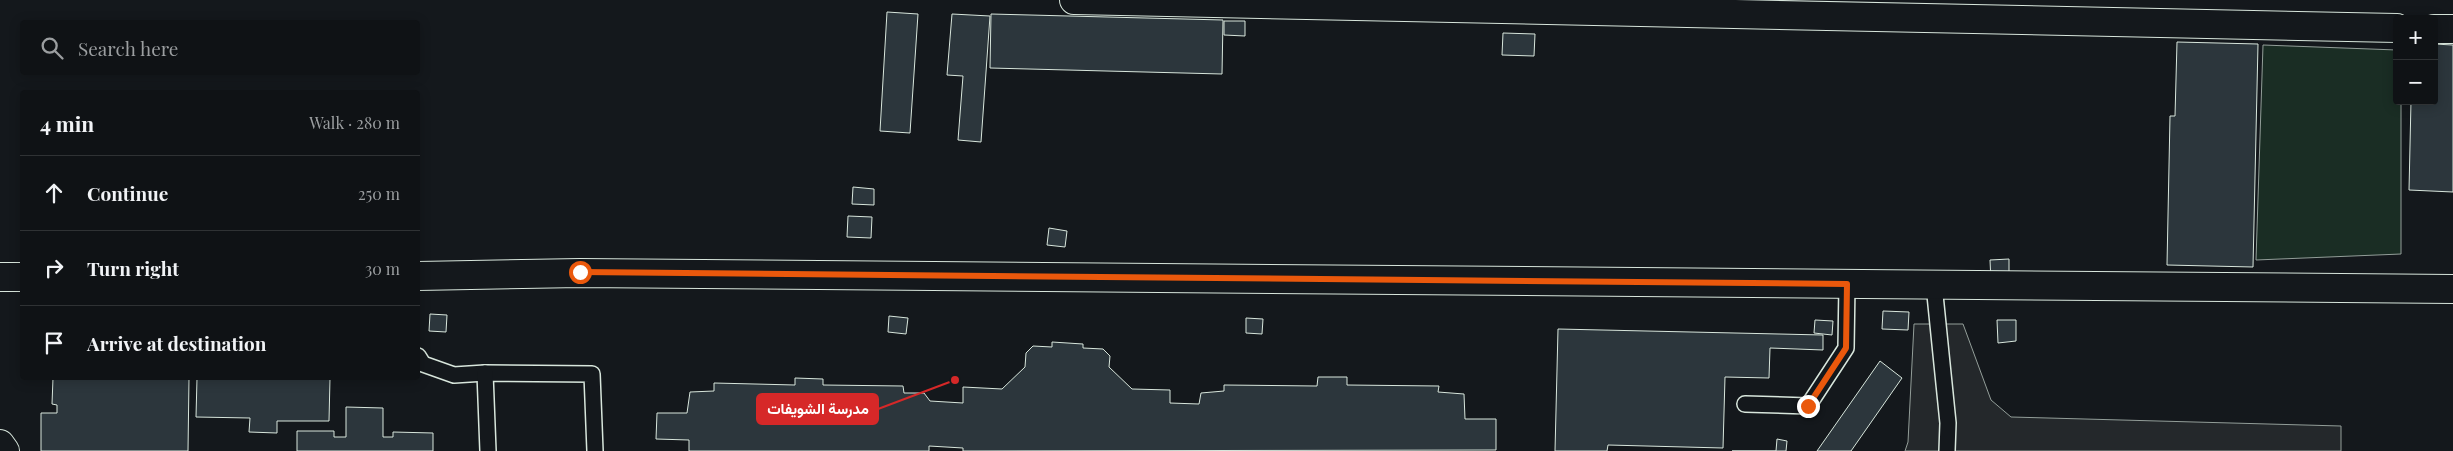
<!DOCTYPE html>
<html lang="en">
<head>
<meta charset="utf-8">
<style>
  :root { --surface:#0f1215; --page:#181b1e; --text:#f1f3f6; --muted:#9b9ea0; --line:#2f3234 }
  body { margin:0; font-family:"Playfair Display",Vazirmatn,serif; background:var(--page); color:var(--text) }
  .controls { position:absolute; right:15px; top:15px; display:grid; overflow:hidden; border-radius:5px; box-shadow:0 2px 12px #0003 }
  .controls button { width:45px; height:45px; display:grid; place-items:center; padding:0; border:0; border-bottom:1px solid var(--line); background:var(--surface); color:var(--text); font:25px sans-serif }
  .stop { position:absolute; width:15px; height:15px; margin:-11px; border:4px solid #ea580c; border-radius:50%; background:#fff }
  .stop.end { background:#ea580c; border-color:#fff; box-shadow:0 1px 5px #0008 }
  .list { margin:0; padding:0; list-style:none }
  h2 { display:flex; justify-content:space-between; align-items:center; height:65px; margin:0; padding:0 20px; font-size:21px }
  h2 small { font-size:16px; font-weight:400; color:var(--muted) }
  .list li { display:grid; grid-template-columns:32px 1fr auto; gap:15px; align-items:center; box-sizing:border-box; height:75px; padding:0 20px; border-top:1px solid var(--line) }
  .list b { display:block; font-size:19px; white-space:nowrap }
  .list em { font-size:16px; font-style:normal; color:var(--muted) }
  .icon { flex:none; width:28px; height:28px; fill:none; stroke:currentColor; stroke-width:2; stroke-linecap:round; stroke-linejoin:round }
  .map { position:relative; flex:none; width:2453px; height:451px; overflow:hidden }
  .search { position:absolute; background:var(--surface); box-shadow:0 2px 12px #0003; left:20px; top:20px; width:400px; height:55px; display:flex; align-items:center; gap:12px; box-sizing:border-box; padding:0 18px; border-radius:5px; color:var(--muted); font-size:19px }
  .panel { position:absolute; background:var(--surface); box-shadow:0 2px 12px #0003; left:20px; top:90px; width:400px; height:290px; border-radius:5px }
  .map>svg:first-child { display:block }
  .green { fill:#1a2d24; stroke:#939e99 }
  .parking { fill:#24282b; stroke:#939e99 }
  .building { fill:#2c363c; stroke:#d8e6dc }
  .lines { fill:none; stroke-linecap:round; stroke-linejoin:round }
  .service-casing { stroke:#d8e6dc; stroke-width:18 }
  .minor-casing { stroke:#d8e6dc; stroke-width:30 }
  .tertiary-casing { stroke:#d8e6dc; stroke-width:30 }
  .service { stroke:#14181c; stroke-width:15 }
  .minor { stroke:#14181c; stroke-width:28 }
  .tertiary { stroke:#14181c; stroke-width:28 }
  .route { stroke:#ea580c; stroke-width:6 }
  .leader { fill:none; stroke:#d62828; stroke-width:2 }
  .callout-dot { fill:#d62828; stroke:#14181c; stroke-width:2 }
  .callout { fill:#d62828; stroke:#d62828; stroke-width:2 }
  .callout-label { font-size:15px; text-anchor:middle; font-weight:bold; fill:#fff }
</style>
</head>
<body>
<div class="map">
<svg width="2453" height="451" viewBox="0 0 2453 451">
  <rect width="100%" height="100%" fill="#14181c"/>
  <path class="green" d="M2263,45L2397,50V101H2401V254L2256,260Z"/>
  <path class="parking" d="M1914,324H1963L1991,400L2011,417L2341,426V451H1905L1908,442Z"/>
  <g class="building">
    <path d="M887,12L918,14L910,133L880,131Z"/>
    <path d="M952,14L990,16L981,142L958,140L963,76L947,75Z"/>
    <path d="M991,14L1223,20L1222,74L990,68Z"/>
    <path d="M1224,21H1245V36L1224,35Z"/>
    <path d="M1503,33L1535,34L1534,56L1502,55Z"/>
    <path d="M2177,42L2258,44L2253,267L2167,265L2170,116H2175Z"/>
    <path d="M2434,44L2453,45V192L2409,190L2411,101H2434Z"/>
    <path d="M853,187L874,189V205L852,204Z"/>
    <path d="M848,216L872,217L871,238L847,237Z"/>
    <path d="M1049,228L1067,231L1065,247L1047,245Z"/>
    <path d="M2009,259V281L1991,282L1990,260Z"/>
    <path d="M1883,311L1909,312L1908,330L1882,329Z"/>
    <path d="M430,314L447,315L446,332L429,331Z"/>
    <path d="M889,316L908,318L906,334L888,332Z"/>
    <path d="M1246,318L1263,319L1262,334L1246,333Z"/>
    <path d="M1815,320L1833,321L1832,335L1814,333Z"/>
    <path d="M1997,320H2016V341L1998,343Z"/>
    <path d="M1558,329L1823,335V350L1770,348L1769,378L1725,377L1723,448L1608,445L1607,451H1555Z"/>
    <path d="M1052,342L1083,344V348L1103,349L1110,356L1109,367L1132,389L1170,390V403L1199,404L1201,393L1224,391V385L1317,386L1318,377H1347V385L1439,386L1438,392L1464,394L1465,419H1496V450L963,451V448L929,446V451H689V440L656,439L657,413H687L690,392L714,391V383L795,385V378L823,379V385L903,386L904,393H924L930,401L963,403V387L1002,389L1025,367L1026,353L1033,346L1052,347Z"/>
    <path d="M1880,361L1902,378L1851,451H1817Z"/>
    <path d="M53,378H189L188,451H41V413H57V405L52,404Z"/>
    <path d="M197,378H330L329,421H277V433L249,432L250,418L196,417Z"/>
    <path d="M346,407L383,408V437H393V432L433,433V451H297V431H334V437H346Z"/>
    <path d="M1777,439L1787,441L1786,451H1732H1776Z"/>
  </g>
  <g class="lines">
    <g class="service-casing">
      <g id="service">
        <path d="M1934,285L1948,423L1947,451"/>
        <path d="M418,356L423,364L454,375L485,373L592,374L595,451"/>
        <path d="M485,373L488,451"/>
        <path d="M1745,404L1808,406L1846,348L1847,284"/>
      </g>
    </g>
    <g class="minor-casing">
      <g id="minor">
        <path d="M1074,0L2397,28"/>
        <path d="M2434,29H2453"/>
      </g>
    </g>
    <g class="tertiary-casing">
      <g id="tertiary">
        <path d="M418,276L580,273L2453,289"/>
        <path d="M0,277H22"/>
        <path d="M0,444L5,451"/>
      </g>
    </g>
    <use href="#service" class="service"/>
    <use href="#minor" class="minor"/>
    <use href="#tertiary" class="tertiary"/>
  </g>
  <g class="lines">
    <path class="route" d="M580,272L1847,284L1846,348L1808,406"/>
  </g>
  <path class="leader" d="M955 380L878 409"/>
  <circle class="callout-dot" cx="955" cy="380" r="5"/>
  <rect class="callout" x="757" y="394" width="121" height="30" rx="5"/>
  <g class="callout-label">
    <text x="818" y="414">مدرسة الشويفات</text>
  </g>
</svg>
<div class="controls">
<button>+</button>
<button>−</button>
</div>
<div class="stop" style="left:580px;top:272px"></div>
<div class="stop end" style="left:1808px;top:406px"></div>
<div class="search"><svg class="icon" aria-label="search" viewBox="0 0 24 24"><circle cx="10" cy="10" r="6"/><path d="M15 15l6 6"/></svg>Search here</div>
<section class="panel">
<h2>4 min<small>Walk · 280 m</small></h2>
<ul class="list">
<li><svg class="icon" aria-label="ahead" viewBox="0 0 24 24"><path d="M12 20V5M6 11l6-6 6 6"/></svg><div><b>Continue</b></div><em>250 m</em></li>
<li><svg class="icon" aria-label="right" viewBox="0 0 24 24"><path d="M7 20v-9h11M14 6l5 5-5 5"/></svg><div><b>Turn right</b></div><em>30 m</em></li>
<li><svg class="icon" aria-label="arrive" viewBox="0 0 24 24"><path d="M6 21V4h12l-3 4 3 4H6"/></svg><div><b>Arrive at destination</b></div></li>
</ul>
</section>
</div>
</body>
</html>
